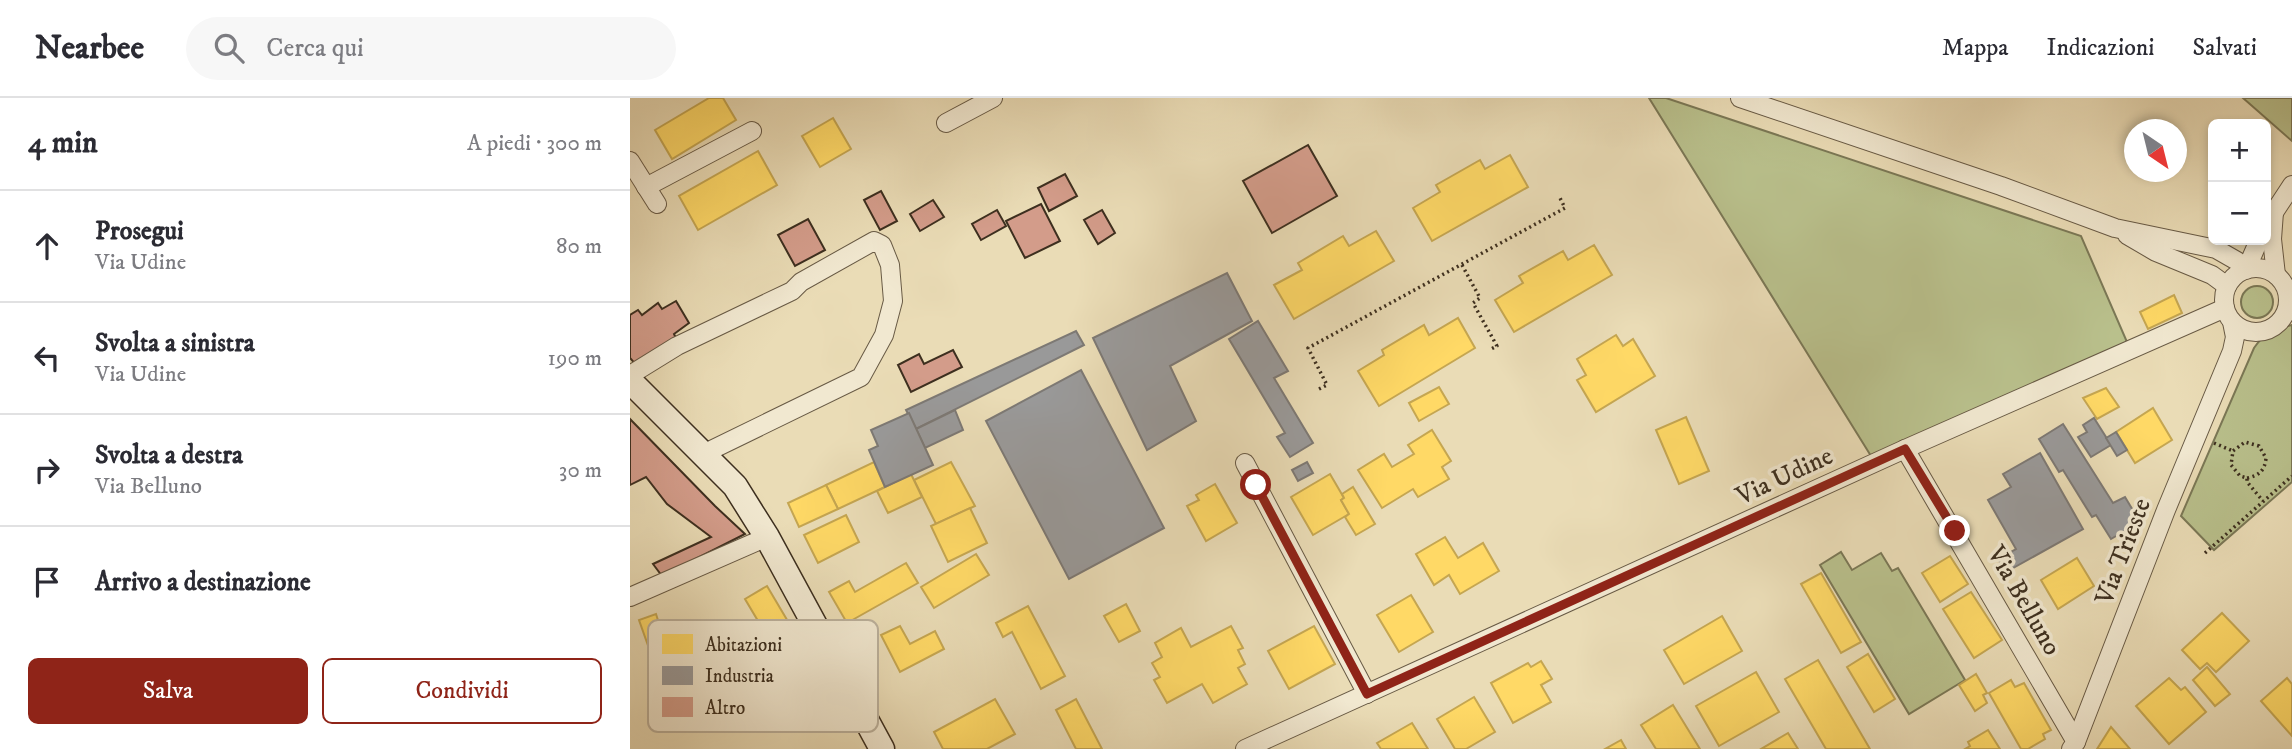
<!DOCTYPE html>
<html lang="it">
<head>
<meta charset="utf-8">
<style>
  :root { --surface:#fff; --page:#f7f7f7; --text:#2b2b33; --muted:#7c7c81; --line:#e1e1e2; --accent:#8f2418 }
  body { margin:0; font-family:"IM FELL DW Pica",serif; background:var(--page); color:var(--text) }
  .controls { position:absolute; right:21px; top:21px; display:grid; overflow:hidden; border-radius:10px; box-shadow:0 4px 10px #0003 }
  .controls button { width:63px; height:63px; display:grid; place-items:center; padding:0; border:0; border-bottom:2px solid var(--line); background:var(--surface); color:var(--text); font:35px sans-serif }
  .compass { position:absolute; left:1494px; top:21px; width:63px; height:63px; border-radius:50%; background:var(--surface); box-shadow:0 4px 10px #0003; rotate:145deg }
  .stop { position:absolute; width:21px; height:21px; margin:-16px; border:5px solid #8f2418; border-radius:50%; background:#fff }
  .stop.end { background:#8f2418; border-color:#fff; box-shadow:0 2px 7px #0008 }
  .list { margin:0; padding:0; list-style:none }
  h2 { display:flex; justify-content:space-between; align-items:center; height:91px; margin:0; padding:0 28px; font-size:30px }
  h2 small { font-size:23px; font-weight:400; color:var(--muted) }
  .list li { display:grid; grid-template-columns:46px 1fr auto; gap:21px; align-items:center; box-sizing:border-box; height:112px; padding:0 28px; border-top:2px solid var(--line) }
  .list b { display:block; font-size:26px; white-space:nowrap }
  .list p { margin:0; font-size:23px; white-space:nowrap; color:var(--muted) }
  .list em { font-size:23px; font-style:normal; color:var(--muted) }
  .actions { display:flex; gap:14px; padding:21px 28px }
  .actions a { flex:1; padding:16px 0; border:2px solid var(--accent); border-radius:10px; text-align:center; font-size:24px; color:var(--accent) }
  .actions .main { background:var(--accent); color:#fff }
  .icon { flex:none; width:38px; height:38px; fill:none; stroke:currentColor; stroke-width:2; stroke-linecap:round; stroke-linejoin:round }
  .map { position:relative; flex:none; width:1662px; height:651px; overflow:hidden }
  header { display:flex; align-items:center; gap:42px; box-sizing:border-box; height:98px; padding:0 35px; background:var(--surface); border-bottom:2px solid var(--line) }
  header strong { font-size:33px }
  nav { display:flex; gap:38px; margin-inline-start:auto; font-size:24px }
  .search { width:490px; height:63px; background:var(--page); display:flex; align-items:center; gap:18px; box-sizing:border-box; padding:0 24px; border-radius:38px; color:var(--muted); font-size:26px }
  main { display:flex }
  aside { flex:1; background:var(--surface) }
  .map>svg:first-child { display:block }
  .green { fill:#b9c08c; stroke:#7b7856; stroke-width:2 }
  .homes { fill:#ffd966; stroke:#c5a651; stroke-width:2 }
  .industry { fill:#999; stroke:#7d7974; stroke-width:2 }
  .building { fill:#d39c8a; stroke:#3d2f1f; stroke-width:2 }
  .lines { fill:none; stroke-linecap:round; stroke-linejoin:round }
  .street-casing { stroke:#685a45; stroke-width:20 }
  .secondary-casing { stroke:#3d2f1f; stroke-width:27 }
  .path { stroke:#3d2f1f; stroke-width:3.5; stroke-dasharray:2 3.5; stroke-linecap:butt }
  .street { stroke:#f1e8d0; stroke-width:18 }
  .secondary { stroke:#f1e8d0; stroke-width:24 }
  .route { stroke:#8f2418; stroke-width:9 }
  .labels { text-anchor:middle; stroke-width:7; stroke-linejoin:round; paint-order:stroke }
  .street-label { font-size:26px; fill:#3d2f1f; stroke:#f1e8d0 }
  .key { fill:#f1e8d0; stroke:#bbb09b; stroke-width:2 }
  .key-label { font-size:19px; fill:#3d2f1f }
</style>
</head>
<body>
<header>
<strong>Nearbee</strong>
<div class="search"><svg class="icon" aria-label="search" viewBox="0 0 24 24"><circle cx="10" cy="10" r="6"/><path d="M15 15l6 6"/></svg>Cerca qui</div>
<nav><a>Mappa</a><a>Indicazioni</a><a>Salvati</a></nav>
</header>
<main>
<aside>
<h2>4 min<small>A piedi · 300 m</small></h2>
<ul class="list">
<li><svg class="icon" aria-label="ahead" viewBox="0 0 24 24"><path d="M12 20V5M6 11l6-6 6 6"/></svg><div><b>Prosegui</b><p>Via Udine</p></div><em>80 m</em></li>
<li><svg class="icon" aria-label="left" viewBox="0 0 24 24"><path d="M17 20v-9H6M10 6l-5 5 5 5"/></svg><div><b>Svolta a sinistra</b><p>Via Udine</p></div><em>190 m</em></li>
<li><svg class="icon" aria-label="right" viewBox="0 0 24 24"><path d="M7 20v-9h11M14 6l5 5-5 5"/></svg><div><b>Svolta a destra</b><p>Via Belluno</p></div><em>30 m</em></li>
<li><svg class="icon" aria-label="arrive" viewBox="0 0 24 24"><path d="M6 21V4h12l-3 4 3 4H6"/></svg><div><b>Arrivo a destinazione</b></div></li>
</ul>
<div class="actions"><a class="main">Salva</a><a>Condividi</a></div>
</aside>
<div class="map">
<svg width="1662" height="651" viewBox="0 0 1662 651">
  <rect width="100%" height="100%" fill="#eadcb6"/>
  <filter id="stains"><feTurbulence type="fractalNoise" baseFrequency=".00286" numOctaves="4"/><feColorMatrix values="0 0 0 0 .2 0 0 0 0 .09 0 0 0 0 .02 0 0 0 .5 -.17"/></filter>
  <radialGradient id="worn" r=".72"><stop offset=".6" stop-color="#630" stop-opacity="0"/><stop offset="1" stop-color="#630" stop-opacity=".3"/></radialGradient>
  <g class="green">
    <path d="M1019,0H1036L1451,138L1497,244L1241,358Z"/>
    <path d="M1613,0H1662V43Z"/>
    <circle cx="1627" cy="204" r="16"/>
    <path d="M1662,227V384L1584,452L1551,418L1624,250C1634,235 1644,231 1662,227Z"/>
    <path d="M1211,454L1222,472L1251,455L1262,473L1268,470L1335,582L1279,616L1190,467Z"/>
  </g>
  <g class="homes">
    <path d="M79,0H93L106,22L42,61L25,32Z"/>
    <path d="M203,20L221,51L190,69L172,38Z"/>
    <path d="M128,53L147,87L68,132L49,98Z"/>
    <path d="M880,57L898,89L802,143L783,110L810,94L806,87L850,62L855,71Z"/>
    <path d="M746,133L764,163L664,221L644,187L672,172L668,165L713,138L719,148Z"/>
    <path d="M964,147L982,177L884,234L865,202L893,185L889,178L933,153L938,162Z"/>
    <path d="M1544,197L1552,215L1518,231L1510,214Z"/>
    <path d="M828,220L845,250L749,308L728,273L754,257L752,252L794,227L799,237Z"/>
    <path d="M986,237L993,248L1003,241L1025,278L966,314L947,282L956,277L947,261Z"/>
    <path d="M809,289L819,306L789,323L779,305Z"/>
    <path d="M1476,290L1489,309L1467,321L1453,300Z"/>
    <path d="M1523,310L1542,342L1505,365L1486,334Z"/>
    <path d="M1056,319L1079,373L1049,386L1026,332Z"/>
    <path d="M802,332L821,363L812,369L819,381L788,399L783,391L752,410L728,372L754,356L762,369L784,356L778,347Z"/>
    <path d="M244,364L255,389L208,411L196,387Z"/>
    <path d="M321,364L345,408L306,426L284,382Z"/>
    <path d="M281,376L292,399L258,415L247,393Z"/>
    <path d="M700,376L714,400L711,402L719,416L683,437L661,399Z"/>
    <path d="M585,386L607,425L576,443L557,408L569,402L566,397Z"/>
    <path d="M196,387L208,411L169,429L158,405Z"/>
    <path d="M723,389L745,426L726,437L715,419L719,416L711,402L714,400L712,396Z"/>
    <path d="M340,410L357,445L318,464L301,428Z"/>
    <path d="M216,417L229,444L188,465L174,437Z"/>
    <path d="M815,439L828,460L853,445L869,473L830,496L819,477L804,487L786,456Z"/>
    <path d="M346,456L359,477L304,510L291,489Z"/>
    <path d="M1320,458L1338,486L1310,504L1292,475Z"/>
    <path d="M1447,460L1464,488L1428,511L1411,482Z"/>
    <path d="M276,465L288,485L217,525L199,494L219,483L225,494Z"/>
    <path d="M1191,475L1231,544L1211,555L1171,486Z"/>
    <path d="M137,488L163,532L127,553L114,531L128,523L115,501Z"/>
    <path d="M1341,494L1372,542L1344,560L1313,511Z"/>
    <path d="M781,497L803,534L769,554L747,517Z"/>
    <path d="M496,506L510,533L489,544L474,518Z"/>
    <path d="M398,508L435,578L411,591L382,534L373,539L366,525Z"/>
    <path d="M1592,515L1619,543L1586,574L1577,565L1570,571L1552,552Z"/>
    <path d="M26,516L33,538L54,530L64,556L26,570L9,522Z"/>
    <path d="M1092,518L1112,553L1054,586L1034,552Z"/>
    <path d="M270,528L280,546L305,533L314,551L270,574L251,537Z"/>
    <path d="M601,528L613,550L608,552L615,566L608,570L617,586L583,605L572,586L537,605L524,582L530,579L522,565L532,559L525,545L551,530L561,549Z"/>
    <path d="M684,528L705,566L659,591L638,553Z"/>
    <path d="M1238,556L1265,601L1244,614L1217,569Z"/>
    <path d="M1188,562L1240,651H1196L1155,581Z"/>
    <path d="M911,563L922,581L911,587L921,604L883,625L861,585L898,565L901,569Z"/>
    <path d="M1577,569L1600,596L1585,608L1563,582Z"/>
    <path d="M1126,574L1149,614L1089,648L1066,608Z"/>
    <path d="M1346,576L1357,595L1353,597L1357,605L1345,613L1329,587Z"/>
    <path d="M1539,580L1551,592L1555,589L1576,614L1539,646L1506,608Z"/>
    <path d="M1657,580L1662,586V638L1631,603Z"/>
    <path d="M1381,582L1385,589L1394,585L1421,632L1413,636L1415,641L1398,651H1391L1359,595Z"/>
    <path d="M844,599L865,634L836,651H825L807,621Z"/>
    <path d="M365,601L385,636L357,651H313L304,634Z"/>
    <path d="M446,601L472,651H446L426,612Z"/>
    <path d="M1043,607L1070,651H1026L1011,627Z"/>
    <path d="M782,625L798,651H751L747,645Z"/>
    <path d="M1481,629L1500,651H1467Z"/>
    <path d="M1358,632L1370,651H1335L1340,648L1338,644Z"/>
    <path d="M1158,635L1168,651H1131Z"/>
    <path d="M991,642L996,651H975Z"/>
  </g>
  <g class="industry">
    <path d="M597,175L622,223L540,268L566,323L517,352L463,240Z"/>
    <path d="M628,223L658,273L644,280L683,345L660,359L647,339L655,335L599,241Z"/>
    <path d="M446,233L454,247L286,331L276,312Z"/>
    <path d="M451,272L534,430L439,481L356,323Z"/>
    <path d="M325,312L333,332L295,350L286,331Z"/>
    <path d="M279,315L303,367L255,389L239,352L248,348L241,332Z"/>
    <path d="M1464,320L1481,347L1461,359L1448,339L1457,334L1453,327Z"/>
    <path d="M1433,326L1483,405L1495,399L1510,424L1481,441L1466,417L1462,419L1433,372L1429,374L1409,341Z"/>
    <path d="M1486,334L1497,352L1487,358L1476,340Z"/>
    <path d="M1410,355L1453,431L1376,474L1368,461L1386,451L1358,402L1381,389L1373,376Z"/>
    <path d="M677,364L683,375L668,383L662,372Z"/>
  </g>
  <g class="building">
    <path d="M678,47L707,98L642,135L613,83Z"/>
    <path d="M435,76L447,98L419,113L408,90Z"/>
    <path d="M251,93L267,123L250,132L234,102Z"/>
    <path d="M303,102L314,119L290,133L280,116Z"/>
    <path d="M411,106L430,143L395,160L376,123Z"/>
    <path d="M367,112L376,128L351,142L342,126Z"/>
    <path d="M472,112L485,135L468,146L454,122Z"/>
    <path d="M178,121L195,152L165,168L148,137Z"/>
    <path d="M46,203L59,225L44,236L47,242L7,268L0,260V217L8,212L12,217L28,205L32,211Z"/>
    <path d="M323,252L332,269L281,294L268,267L289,256L294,266Z"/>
    <path d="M0,321L85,408L115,436L32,478L23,466L81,439L37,406L16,379L0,387Z"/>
  </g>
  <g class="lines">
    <g class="street-casing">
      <g id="street">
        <path d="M1110,0L1371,88L1485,130L1586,151L1607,163L1616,172L1629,142"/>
        <path d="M316,25L363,0"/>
        <path d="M0,63L27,106"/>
        <path d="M16,89L122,33"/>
        <path d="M1644,114L1642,141L1646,177"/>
        <path d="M1639,122L1662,87"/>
        <path d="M1497,137L1526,154L1582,177L1597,188"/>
        <circle cx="1626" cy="202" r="32"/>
        <path d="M0,277L47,248L162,193L171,184L244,143L252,147L260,167L263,203L254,237L231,279L73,356"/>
        <path d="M1275,351L1446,644"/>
        <path d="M615,365L737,596"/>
        <path d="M0,499L137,439"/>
        <path d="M615,651L1275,351L1595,210"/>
        <path d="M1441,651L1446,644L1536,412L1602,253L1605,239L1602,224"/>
      </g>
    </g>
    <g class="secondary-casing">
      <path id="secondary" d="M0,283L105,388L137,439L252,651"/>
    </g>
    <g class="path">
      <path d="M832,167L850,200L843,205L867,248L859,252"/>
      <path d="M689,291L697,287L678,250L935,110L930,100"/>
      <path d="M1584,345L1603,353"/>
      <path d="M1617,380C1629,378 1635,372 1636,360L1629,348L1615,344L1603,353L1601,367L1610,378L1617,380V384L1633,403"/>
      <path d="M1575,455L1662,378"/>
    </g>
    <use href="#street" class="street"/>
    <use href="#secondary" class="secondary"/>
  </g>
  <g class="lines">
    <path class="route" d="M626,387L737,596L1275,351L1325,433"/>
  </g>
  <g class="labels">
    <g class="street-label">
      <text transform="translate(1154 377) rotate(-25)" y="9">Via Udine</text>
      <text transform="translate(1492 453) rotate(-69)" y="9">Via Trieste</text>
      <text transform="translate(1395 502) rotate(60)" y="9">Via Belluno</text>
    </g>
  </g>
  <rect x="18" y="522" width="230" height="112" rx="10" class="key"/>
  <rect x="32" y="536" width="31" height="20" fill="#ffd966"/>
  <rect x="32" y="568" width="31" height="19" fill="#999"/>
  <rect x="32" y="599" width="31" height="20" fill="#d39c8a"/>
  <g class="key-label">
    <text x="75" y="553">Abitazioni</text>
    <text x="75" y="584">Industria</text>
    <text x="75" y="616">Altro</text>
  </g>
  <rect width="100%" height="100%" filter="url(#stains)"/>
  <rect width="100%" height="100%" fill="url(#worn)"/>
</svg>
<div class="controls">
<button>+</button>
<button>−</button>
</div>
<svg class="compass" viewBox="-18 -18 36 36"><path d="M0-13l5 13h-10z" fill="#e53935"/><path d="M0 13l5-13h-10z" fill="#7c7c81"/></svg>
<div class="stop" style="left:626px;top:387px"></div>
<div class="stop end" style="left:1325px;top:433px"></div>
</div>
</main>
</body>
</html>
